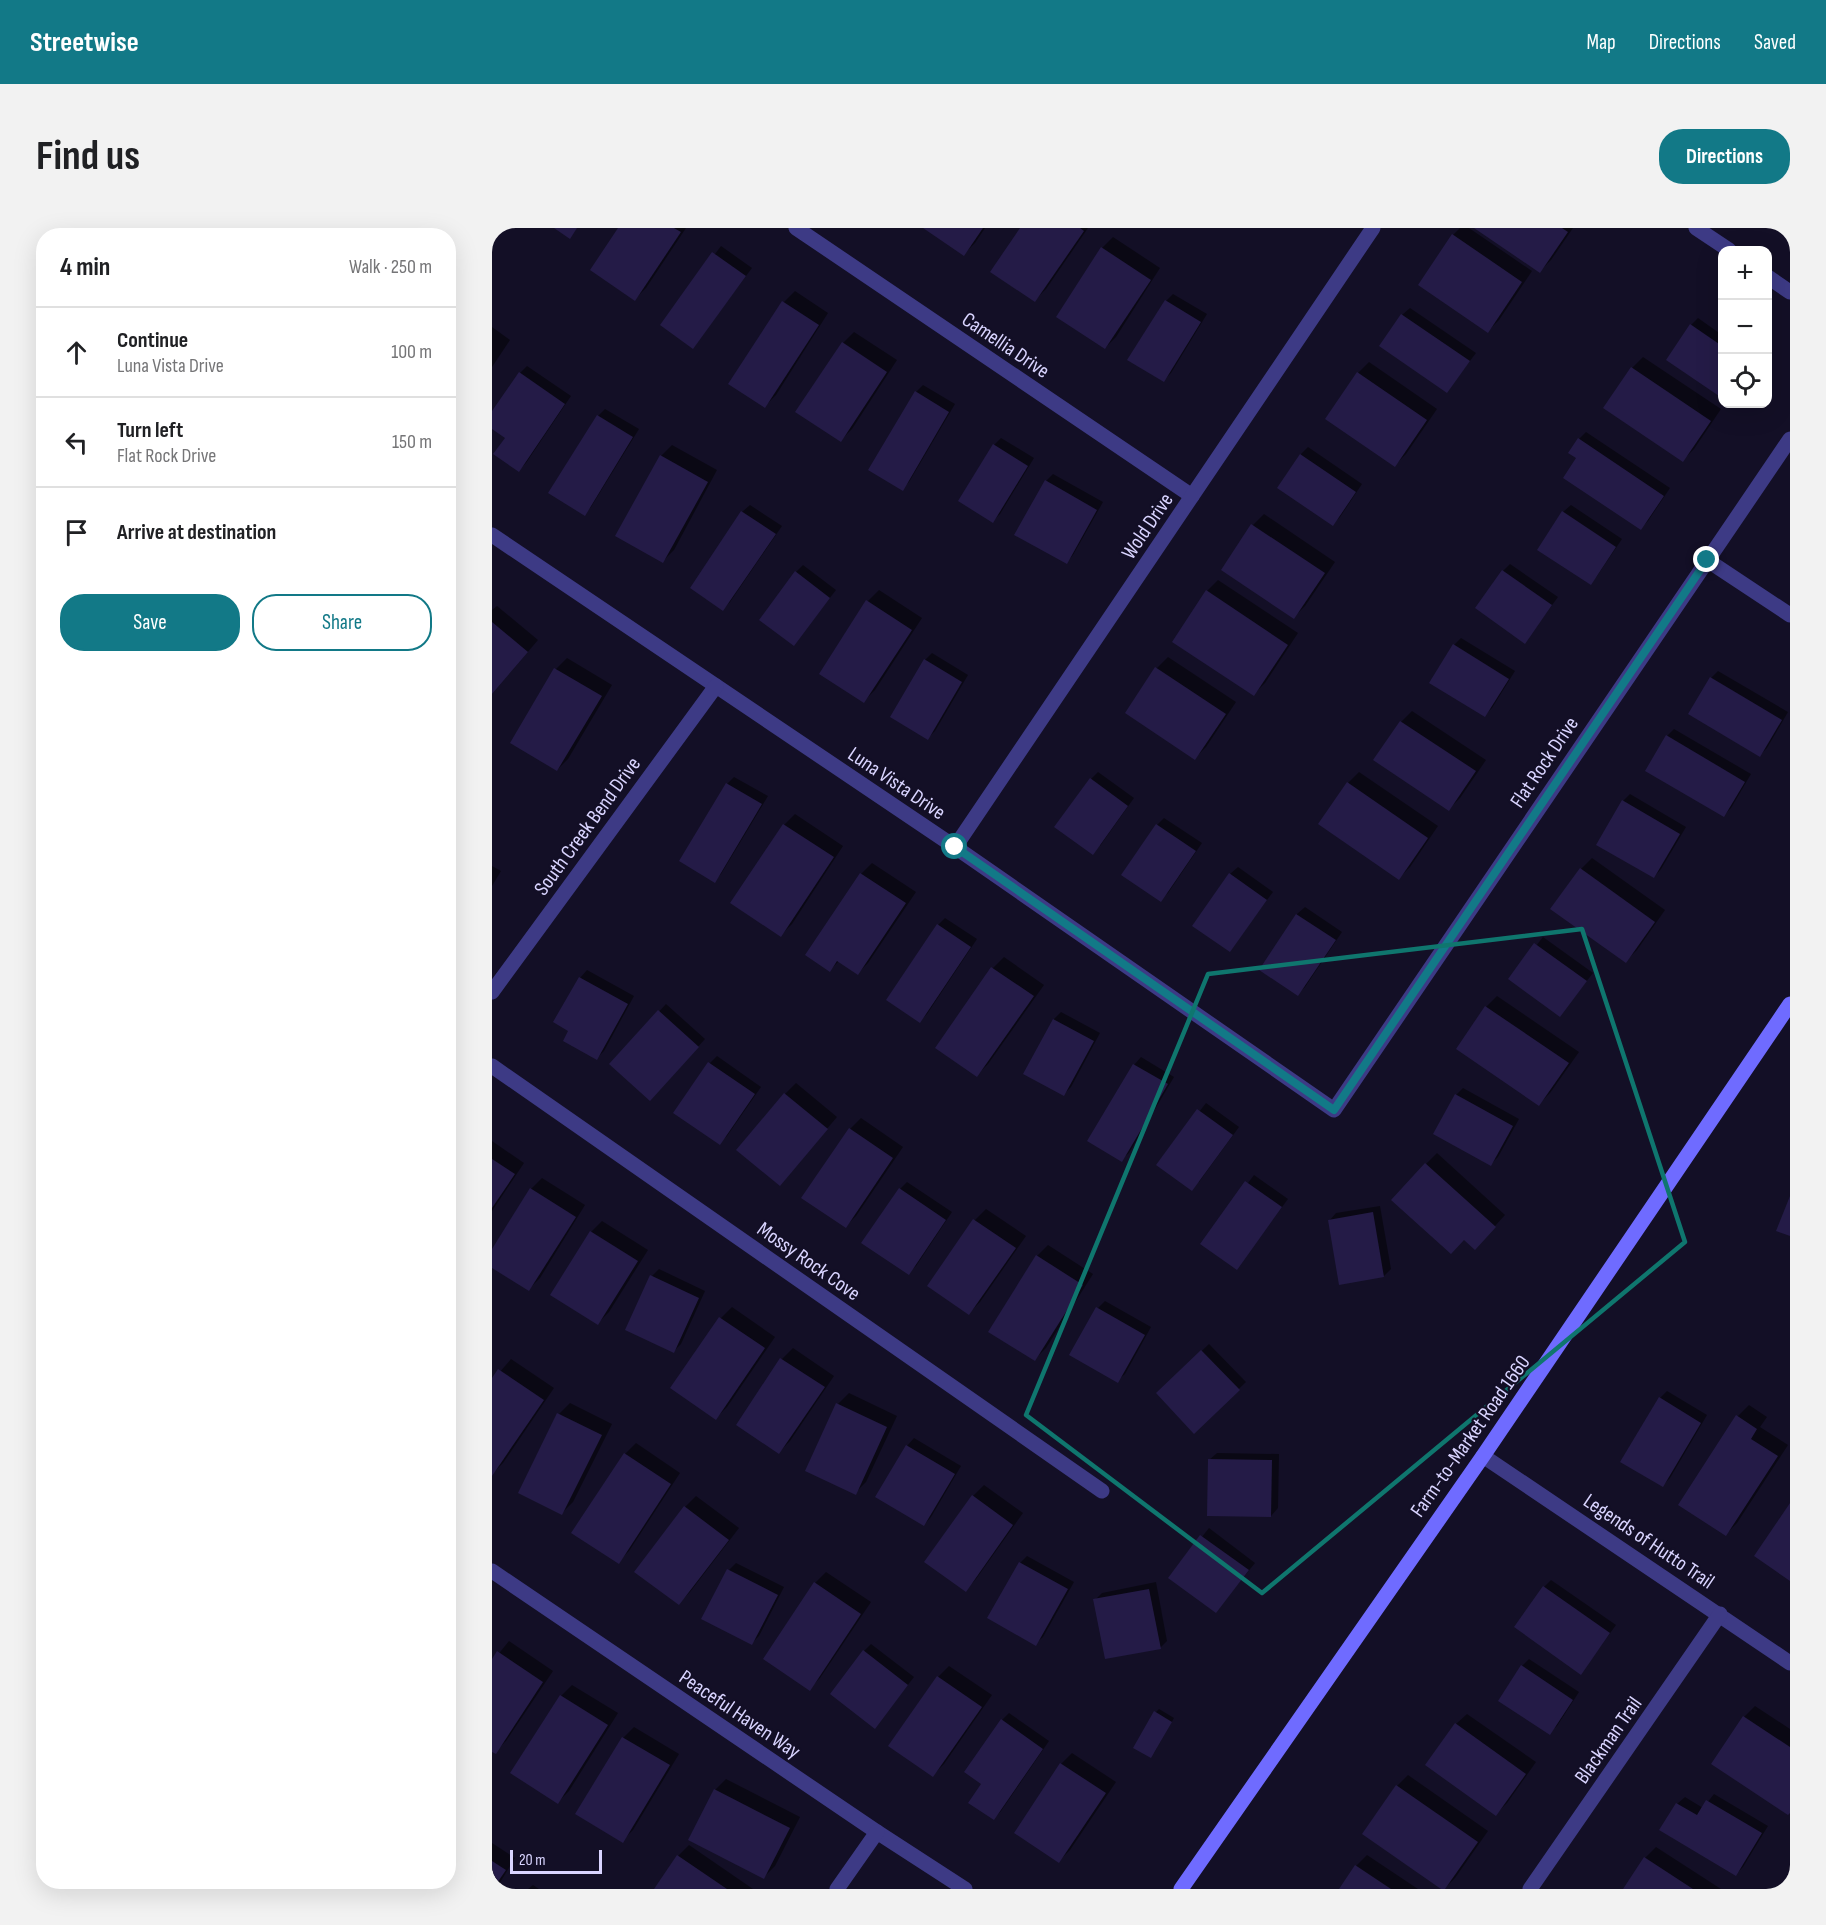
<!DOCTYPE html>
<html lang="en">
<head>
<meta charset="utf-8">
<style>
  :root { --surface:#fff; --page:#f2f2f2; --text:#202124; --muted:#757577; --line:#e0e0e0; --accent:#127987 }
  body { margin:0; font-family:"Sofia Sans Condensed",sans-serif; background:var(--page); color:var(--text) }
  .controls { position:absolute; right:18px; top:18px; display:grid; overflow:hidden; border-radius:12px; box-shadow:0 6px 24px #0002 }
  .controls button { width:54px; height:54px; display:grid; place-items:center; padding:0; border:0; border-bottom:2px solid var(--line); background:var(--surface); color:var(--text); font:30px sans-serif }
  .scale { position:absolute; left:18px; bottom:15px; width:92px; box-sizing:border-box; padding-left:6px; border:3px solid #d9d4ff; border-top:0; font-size:16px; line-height:21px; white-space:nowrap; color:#d9d4ff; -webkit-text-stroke:4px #130f26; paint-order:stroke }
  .stop { position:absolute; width:18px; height:18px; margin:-14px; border:4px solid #127987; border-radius:50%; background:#fff }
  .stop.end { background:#127987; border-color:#fff; box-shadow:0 2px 6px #0008 }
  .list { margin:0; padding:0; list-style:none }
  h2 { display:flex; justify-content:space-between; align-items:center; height:78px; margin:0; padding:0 24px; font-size:26px }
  h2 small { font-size:20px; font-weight:400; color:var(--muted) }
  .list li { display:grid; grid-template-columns:39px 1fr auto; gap:18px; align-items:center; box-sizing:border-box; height:90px; padding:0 24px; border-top:2px solid var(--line) }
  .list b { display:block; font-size:22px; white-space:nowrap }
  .list p { margin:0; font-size:20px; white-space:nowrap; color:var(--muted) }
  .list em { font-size:20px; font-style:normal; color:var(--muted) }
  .actions { display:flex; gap:12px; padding:18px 24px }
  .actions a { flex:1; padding:14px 0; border:2px solid var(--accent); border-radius:24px; text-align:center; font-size:21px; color:var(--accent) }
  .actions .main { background:var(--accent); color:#fff }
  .icon { flex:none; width:33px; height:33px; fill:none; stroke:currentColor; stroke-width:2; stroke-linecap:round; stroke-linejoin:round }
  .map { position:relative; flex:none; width:1298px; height:1661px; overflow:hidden; border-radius:24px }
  header { display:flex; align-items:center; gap:36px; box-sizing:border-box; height:84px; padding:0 30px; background:var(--accent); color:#fff }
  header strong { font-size:28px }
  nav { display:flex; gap:33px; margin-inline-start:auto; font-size:21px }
  .intro { display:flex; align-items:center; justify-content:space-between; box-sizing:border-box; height:144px; padding:0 36px }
  h1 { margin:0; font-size:42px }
  .button { padding:15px 27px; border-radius:24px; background:var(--accent); color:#fff; font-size:21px; font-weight:700 }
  main { display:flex; gap:36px; padding:0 36px }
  aside { flex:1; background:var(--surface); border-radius:24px; box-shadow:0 6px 24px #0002 }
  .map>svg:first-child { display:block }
  .shadow { fill:#0007 }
  .building { fill:#241b47 }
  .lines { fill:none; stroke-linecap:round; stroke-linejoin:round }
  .street { stroke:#3d3a85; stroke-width:15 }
  .secondary { stroke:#6f6bff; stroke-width:15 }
  .route { stroke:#127987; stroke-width:8 }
  .marked { fill:none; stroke:#0f766e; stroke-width:4.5; stroke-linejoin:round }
  .labels { text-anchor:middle; stroke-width:4.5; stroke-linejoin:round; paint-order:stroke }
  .street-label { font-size:21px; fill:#d9d4ff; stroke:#130f26 }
</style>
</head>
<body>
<header>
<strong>Streetwise</strong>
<nav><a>Map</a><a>Directions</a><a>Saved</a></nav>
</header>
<div class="intro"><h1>Find us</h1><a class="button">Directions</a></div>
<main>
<aside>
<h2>4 min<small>Walk · 250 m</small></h2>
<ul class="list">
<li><svg class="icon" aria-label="ahead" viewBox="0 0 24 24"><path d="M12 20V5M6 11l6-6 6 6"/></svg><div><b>Continue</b><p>Luna Vista Drive</p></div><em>100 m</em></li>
<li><svg class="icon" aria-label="left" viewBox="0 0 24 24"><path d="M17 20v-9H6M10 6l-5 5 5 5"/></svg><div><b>Turn left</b><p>Flat Rock Drive</p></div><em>150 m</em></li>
<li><svg class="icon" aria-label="arrive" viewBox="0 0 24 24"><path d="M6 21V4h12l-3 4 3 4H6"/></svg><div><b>Arrive at destination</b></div></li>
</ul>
<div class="actions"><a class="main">Save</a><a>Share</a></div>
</aside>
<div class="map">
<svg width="1298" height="1661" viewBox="0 0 1298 1661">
  <rect width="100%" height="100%" fill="#130f26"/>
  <g class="shadow">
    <path d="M127,0H194L154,60L143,71Z"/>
    <path d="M434,0H493L483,15L472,26Z"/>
    <path d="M530,0H596L554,61L543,72Z"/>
    <path d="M968,0H977L1040,43L1007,92L996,103L961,7Z"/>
    <path d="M985,0H1081L1059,32L1048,43Z"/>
    <path d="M621,9L668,40L624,109L613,120L610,20Z"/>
    <path d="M229,18L260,40L201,119L170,97Z"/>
    <path d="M303,63L336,85L284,167L273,178L292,74Z"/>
    <path d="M681,66L715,86L679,145L672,152L674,73Z"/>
    <path d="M918,80L984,125L955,163L910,87Z"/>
    <path d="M1206,90L1230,107V168L1176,131L1199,97Z"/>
    <path d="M0,99L18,112L0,139Z"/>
    <path d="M362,104L405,132L360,201L349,212L351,115Z"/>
    <path d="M1151,129L1229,181L1202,221L1191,232L1140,140Z"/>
    <path d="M877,134L945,181L914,226L903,237L866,145Z"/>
    <path d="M35,138L79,168L34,235L27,242L15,209L0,199V186L28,145Z"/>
    <path d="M431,157L463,176L417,254L410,261L424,164Z"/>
    <path d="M113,181L147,201L99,279L92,286L106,188Z"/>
    <path d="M1094,204L1178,260L1156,293L1149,300L1086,230L1087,211Z"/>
    <path d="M509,210L542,230L508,286L501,293L502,217Z"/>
    <path d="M180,217L225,242L182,322L171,333L169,228Z"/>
    <path d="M816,219L870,256L848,289L841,296L787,260L809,226Z"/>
    <path d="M561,246L611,274L581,327L574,335L554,253Z"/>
    <path d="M258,277L290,298L238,374L231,381L250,284Z"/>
    <path d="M1079,277L1130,311L1105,348L1098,355L1071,284Z"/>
    <path d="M772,286L843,334L813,378L802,389L761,297Z"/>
    <path d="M1018,336L1066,369L1033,414L1011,343Z"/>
    <path d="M311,337L344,362L302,416L304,344Z"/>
    <path d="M726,352L806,405L773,455L762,466L715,363Z"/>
    <path d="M387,362L430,390L383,462L372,473L376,373Z"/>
    <path d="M5,378L46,412L0,466V382Z"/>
    <path d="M969,410L1023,443L1000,480L993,487L962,417Z"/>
    <path d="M440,425L476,447L443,503L436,510L433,432Z"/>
    <path d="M676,429L744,474L714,519L703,530L635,485L665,440Z"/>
    <path d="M75,430L120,457L76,531L65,542L64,441Z"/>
    <path d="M1226,443L1296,484L1275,520L1268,527L1219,450Z"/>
    <path d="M920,483L994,532L968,570L957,581L884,532L909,494Z"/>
    <path d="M1182,501L1259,546L1239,580L1232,587L1175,508Z"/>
    <path d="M606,544L642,570L608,618L599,551Z"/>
    <path d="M867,544L946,598L918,639L907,650L856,555Z"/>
    <path d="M242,549L276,568L229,646L222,653L235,556Z"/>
    <path d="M1138,566L1194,599L1169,641L1162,649L1131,573Z"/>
    <path d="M303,586L351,618L300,696L289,707L292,597Z"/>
    <path d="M672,590L710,615L676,665L668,672L665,597Z"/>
    <path d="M1100,630L1173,682L1145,722L1134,733L1061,680L1089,641Z"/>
    <path d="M380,635L424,664L376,735L365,746L347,733L338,742L369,646Z"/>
    <path d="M0,638L9,643L0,658Z"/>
    <path d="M746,639L781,664L738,722V646Z"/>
    <path d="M813,679L850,704L813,759L806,766L769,742L805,686Z"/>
    <path d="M453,690L485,711L435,786L428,793L446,697Z"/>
    <path d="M1051,709L1101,745L1068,787L1018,751Z"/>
    <path d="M512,729L552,757L496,836L485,847L501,740Z"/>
    <path d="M95,742L142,768L112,823L105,830L78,802L88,750Z"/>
    <path d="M1005,768L1087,824L1058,865L1047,876L994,779Z"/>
    <path d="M174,776L213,811L165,864L119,836Z"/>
    <path d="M569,784L608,805L579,859L572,866L533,846L562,791Z"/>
    <path d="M225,828L269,859L235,908L227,915L218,835Z"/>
    <path d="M649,829L682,849L637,925L629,932L642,837Z"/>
    <path d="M304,855L345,889L288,956L293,866Z"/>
    <path d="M971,860L1027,891L1006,929L999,936L964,867Z"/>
    <path d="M714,875L747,899L707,954L666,937Z"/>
    <path d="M369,890L411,919L364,988L353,999L358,901Z"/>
    <path d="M0,913L32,935L0,983Z"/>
    <path d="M945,925L1013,987L993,1009L934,936Z"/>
    <path d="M762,947L796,971L745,1040L710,1016Z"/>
    <path d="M50,950L93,977L48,1050L37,1061L0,1038V1024L39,961Z"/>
    <path d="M415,954L460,984L424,1038L416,1045L408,961Z"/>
    <path d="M888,978L899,1041L892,1048L837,993L844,985Z"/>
    <path d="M494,981L534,1008L488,1074L477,1085L437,1058L483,992Z"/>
    <path d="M110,993L156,1022L117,1084L106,1095L99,1004Z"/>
    <path d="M556,1017L601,1046L554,1120L543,1131L545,1028Z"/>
    <path d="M167,1041L213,1063L189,1116L182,1123L160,1048Z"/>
    <path d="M613,1073L659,1099L633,1146L625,1153L606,1080Z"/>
    <path d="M240,1079L283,1109L235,1179L224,1190L181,1160L229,1090Z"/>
    <path d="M717,1116L754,1154L702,1204L666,1165Z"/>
    <path d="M301,1120L342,1148L298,1213L287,1224L246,1196L290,1131Z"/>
    <path d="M19,1131L62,1160L11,1235L0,1246V1153Z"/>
    <path d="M1175,1163L1215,1187L1178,1250L1171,1257L1168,1170Z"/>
    <path d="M357,1165L405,1188L374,1254L363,1265L346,1176Z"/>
    <path d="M78,1175L120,1196L81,1274L70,1285L28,1264L67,1186Z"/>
    <path d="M1257,1177L1275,1189L1268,1199L1296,1217L1245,1295L1234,1306L1246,1188Z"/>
    <path d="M422,1210L469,1238L439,1289L432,1297L385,1269L415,1218Z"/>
    <path d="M144,1215L188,1245L137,1323L126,1334L133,1226Z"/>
    <path d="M725,1225L787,1226L786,1280L779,1288L717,1232Z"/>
    <path d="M492,1257L531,1285L484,1351L474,1362L481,1268Z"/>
    <path d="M204,1268L247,1300L198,1364L187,1375L144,1343L193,1279Z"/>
    <path d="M717,1300L763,1335L724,1383L678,1349Z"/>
    <path d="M535,1328L582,1354L551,1409L543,1416L528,1335Z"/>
    <path d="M244,1335L292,1359L267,1408L260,1415L212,1390L237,1342Z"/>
    <path d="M334,1344L379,1374L328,1450L317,1461L323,1355Z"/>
    <path d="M1059,1352L1124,1397L1089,1445L1052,1359Z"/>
    <path d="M664,1354L675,1413L668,1420L603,1372L610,1365Z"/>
    <path d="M17,1413L61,1443L14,1513L3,1524L0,1522V1434Z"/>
    <path d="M379,1416L422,1449L383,1499L372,1423Z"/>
    <path d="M1037,1431L1087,1464L1065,1498L1057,1505L1030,1438Z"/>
    <path d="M457,1438L500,1467L452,1536L441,1547L398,1518L446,1449Z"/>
    <path d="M80,1457L126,1485L77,1563L66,1574L20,1545L69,1468Z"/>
    <path d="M1263,1478L1298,1501V1584L1252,1489Z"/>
    <path d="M667,1481L682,1490L662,1525L664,1484Z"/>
    <path d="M517,1485L557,1513L509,1583L502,1590L491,1556L510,1492Z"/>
    <path d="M975,1486L1044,1534L1015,1575L1004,1586L964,1496Z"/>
    <path d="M142,1499L187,1526L141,1602L130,1613L86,1585L131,1510Z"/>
    <path d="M580,1525L624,1554L578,1622L567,1633L569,1536Z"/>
    <path d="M916,1547L996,1603L963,1650L952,1661L905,1558Z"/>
    <path d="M234,1551L308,1589L283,1638L272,1649L223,1562Z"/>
    <path d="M1222,1566L1276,1598L1251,1639L1244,1646L1169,1602L1185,1576L1193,1569L1211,1580Z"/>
    <path d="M0,1615L23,1630L4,1661H0Z"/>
    <path d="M197,1617L261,1661H163L186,1628Z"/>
    <path d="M1164,1619L1229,1661H1133L1153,1630Z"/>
    <path d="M875,1627L926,1661H849L864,1638Z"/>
    <path d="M41,1657L47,1661H36Z"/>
  </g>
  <g class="building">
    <path d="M62,0H85L78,11Z"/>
    <path d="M126,0H182L189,4L143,73L98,42Z"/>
    <path d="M431,0H491L472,28Z"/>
    <path d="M528,0H588L592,3L543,74L498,44Z"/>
    <path d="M982,0H1070L1076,4L1048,45Z"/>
    <path d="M960,6L1030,54L996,105L926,57Z"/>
    <path d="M609,19L659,52L613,121L564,89Z"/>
    <path d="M220,24L254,48L201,121L168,97Z"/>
    <path d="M673,72L709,94L672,154L635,132Z"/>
    <path d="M290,73L327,97L273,180L236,156Z"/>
    <path d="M909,86L978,133L955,165L887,118Z"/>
    <path d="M1198,96L1230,118V170L1174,132Z"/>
    <path d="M350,114L395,144L349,214L303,184Z"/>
    <path d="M1139,139L1219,193L1191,234L1111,180Z"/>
    <path d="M27,144L73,176L27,244L1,226L13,210L0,201V183Z"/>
    <path d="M865,144L935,192L903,239L833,191Z"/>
    <path d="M423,163L457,184L411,263L376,242Z"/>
    <path d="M105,187L141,209L93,288L56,265Z"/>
    <path d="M1086,210L1172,268L1149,302L1071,250L1084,230L1076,225Z"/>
    <path d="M501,216L536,238L501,295L466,273Z"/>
    <path d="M808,226L864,264L841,298L785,260Z"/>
    <path d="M168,227L216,254L171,335L123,308Z"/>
    <path d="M553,252L605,282L575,336L522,307Z"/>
    <path d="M249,283L284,306L231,383L198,360Z"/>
    <path d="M1070,283L1124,319L1099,357L1045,322Z"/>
    <path d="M759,296L833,345L802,391L729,342Z"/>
    <path d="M1010,342L1060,377L1033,416L983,380Z"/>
    <path d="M303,343L338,370L302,418L267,392Z"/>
    <path d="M714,362L796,417L762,468L680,414Z"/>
    <path d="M374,372L420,402L372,475L327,446Z"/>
    <path d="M0,394L36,424L0,466Z"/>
    <path d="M961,416L1017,451L993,489L937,455Z"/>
    <path d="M432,431L470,454L436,512L398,489Z"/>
    <path d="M663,439L734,486L703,532L633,485Z"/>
    <path d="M62,440L110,468L65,543L18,515Z"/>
    <path d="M1218,449L1290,492L1268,529L1196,486Z"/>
    <path d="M908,493L984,543L957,583L881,532Z"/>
    <path d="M1174,507L1253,554L1232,589L1153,543Z"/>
    <path d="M598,550L636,578L601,627L562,599Z"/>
    <path d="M855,554L936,610L907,652L826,596Z"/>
    <path d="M234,555L270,576L223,655L187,633Z"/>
    <path d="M1130,572L1188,606L1162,650L1104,617Z"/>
    <path d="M291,596L342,629L289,709L238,675Z"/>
    <path d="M664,596L704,623L669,674L629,647Z"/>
    <path d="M1088,640L1163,694L1134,735L1058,681Z"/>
    <path d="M368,645L414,675L366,747L345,733L338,744L313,727Z"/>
    <path d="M737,645L775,672L738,724L700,698Z"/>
    <path d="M804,686L844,712L806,768L767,742Z"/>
    <path d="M445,696L479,719L428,795L394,772Z"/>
    <path d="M1042,715L1095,753L1068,789L1016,751Z"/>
    <path d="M499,739L542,768L485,849L443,820Z"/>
    <path d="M87,749L136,776L105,832L71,813L76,803L61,794Z"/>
    <path d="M993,778L1077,835L1047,878L964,821Z"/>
    <path d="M166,782L207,819L158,873L117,836Z"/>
    <path d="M561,791L602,813L572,868L531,846Z"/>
    <path d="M216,834L263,866L228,917L181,885Z"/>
    <path d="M641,836L676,856L630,934L595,913Z"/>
    <path d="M292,865L336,901L288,958L244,922Z"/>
    <path d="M963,866L1021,898L999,938L941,906Z"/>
    <path d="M705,881L741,907L700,963L664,937Z"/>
    <path d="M357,900L401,930L354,1000L309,970Z"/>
    <path d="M0,931L23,946L0,980Z"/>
    <path d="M933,935L1004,999L983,1022L972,1012L959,1026L899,972Z"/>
    <path d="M753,953L790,979L745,1042L708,1016Z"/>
    <path d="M38,960L84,989L37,1063L0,1040V1021Z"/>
    <path d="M407,960L454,992L417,1047L369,1015Z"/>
    <path d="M1298,968V1008L1284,1003Z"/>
    <path d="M881,984L892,1049L847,1057L836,992Z"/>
    <path d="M481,991L524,1020L477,1087L435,1058Z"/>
    <path d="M98,1003L146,1033L106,1097L58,1067Z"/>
    <path d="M544,1027L591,1057L543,1133L496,1104Z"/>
    <path d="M158,1047L207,1070L182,1125L133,1102Z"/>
    <path d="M604,1079L653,1107L626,1155L577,1127Z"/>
    <path d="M227,1089L273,1120L224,1192L178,1160Z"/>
    <path d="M709,1122L748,1162L702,1206L664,1165Z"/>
    <path d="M288,1130L333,1159L287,1226L244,1197Z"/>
    <path d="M6,1141L52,1172L0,1248V1150Z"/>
    <path d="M1167,1169L1209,1195L1171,1259L1128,1234Z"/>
    <path d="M344,1175L395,1199L364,1267L313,1243Z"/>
    <path d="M65,1185L110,1207L70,1287L26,1265Z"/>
    <path d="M1244,1187L1265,1201L1259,1211L1286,1228L1234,1308L1186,1277Z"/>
    <path d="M414,1217L463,1246L432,1298L383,1269Z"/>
    <path d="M132,1225L179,1256L127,1336L79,1305Z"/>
    <path d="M716,1231L780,1232L779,1289L715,1288Z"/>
    <path d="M480,1267L521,1297L474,1364L432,1334Z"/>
    <path d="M1298,1275V1353L1262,1328Z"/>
    <path d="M192,1278L237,1312L187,1377L142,1344Z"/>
    <path d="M708,1307L757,1342L724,1385L676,1350Z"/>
    <path d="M527,1334L576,1361L544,1418L495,1390Z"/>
    <path d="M235,1341L286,1367L260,1417L209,1391Z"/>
    <path d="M322,1354L369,1386L318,1463L271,1431Z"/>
    <path d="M1051,1358L1118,1405L1089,1447L1022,1399Z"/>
    <path d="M657,1361L669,1421L613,1431L601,1371Z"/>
    <path d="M371,1422L416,1457L383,1501L338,1466Z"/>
    <path d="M5,1423L51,1454L4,1526L0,1524V1431Z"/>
    <path d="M1029,1437L1081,1472L1058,1507L1006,1473Z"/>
    <path d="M445,1448L490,1479L441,1549L396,1518Z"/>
    <path d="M68,1467L116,1497L66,1576L18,1545Z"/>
    <path d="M662,1483L680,1494L659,1530L641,1520Z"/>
    <path d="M1251,1488L1298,1519V1585L1296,1587L1219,1536Z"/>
    <path d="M509,1491L551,1521L502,1592L476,1575L489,1556L472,1544Z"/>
    <path d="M963,1495L1034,1546L1004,1588L933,1537Z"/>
    <path d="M130,1509L178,1537L131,1615L83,1586Z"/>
    <path d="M568,1535L614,1565L567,1635L522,1605Z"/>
    <path d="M904,1557L986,1614L953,1661H949L870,1606Z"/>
    <path d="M222,1561L298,1600L272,1651L196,1612Z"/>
    <path d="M1214,1572L1270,1605L1244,1648L1167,1602L1184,1575L1205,1587Z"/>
    <path d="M185,1627L235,1661H162Z"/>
    <path d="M1152,1629L1201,1661H1131Z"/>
    <path d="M0,1633L14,1642L1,1661H0Z"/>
    <path d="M863,1637L899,1661H847Z"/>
  </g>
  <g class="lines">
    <g class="street">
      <path d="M304,0L700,268"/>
      <path d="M1204,0L1237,22"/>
      <path d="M1276,49L1298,64"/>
      <path d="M0,307L463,619L842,882L1298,211"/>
      <path d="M1215,332L1298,387"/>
      <path d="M463,619L881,0"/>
      <path d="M0,764L224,458"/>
      <path d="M0,838L610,1263"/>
      <path d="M991,1228L1298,1435"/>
      <path d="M0,1343L385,1604L473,1661"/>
      <path d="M345,1661L385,1604"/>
      <path d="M1038,1661L1228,1386"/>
    </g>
    <path class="secondary" d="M689,1661L991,1228L1298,776"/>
  </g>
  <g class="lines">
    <path class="route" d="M463,619L842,882L1215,332"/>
  </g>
  <path class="marked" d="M1090,701L1193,1014L770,1365L534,1187L716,746Z"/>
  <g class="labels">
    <g class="street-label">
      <text transform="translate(514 117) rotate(34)" y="7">Camellia Drive</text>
      <text transform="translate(655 298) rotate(-56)" y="7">Wold Drive</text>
      <text transform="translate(1052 534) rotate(-56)" y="7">Flat Rock Drive</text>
      <text transform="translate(405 555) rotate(34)" y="7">Luna Vista Drive</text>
      <text transform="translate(95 598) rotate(-54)" y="7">South Creek Bend Drive</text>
      <text transform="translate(317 1033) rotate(35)" y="7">Mossy Rock Cove</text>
      <text transform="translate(978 1208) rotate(-55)" y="7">Farm-to-Market Road 1660</text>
      <text transform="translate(1157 1313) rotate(34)" y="7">Legends of Hutto Trail</text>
      <text transform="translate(248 1486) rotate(34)" y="7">Peaceful Haven Way</text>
      <text transform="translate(1116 1512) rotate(-55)" y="7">Blackman Trail</text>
    </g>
  </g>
</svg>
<div class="controls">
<button>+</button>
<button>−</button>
<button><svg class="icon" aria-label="locate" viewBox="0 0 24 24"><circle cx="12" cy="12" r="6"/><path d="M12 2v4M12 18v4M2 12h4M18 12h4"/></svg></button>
</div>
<div class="scale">20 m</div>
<div class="stop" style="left:463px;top:619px"></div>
<div class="stop end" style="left:1215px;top:332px"></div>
</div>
</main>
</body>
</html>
